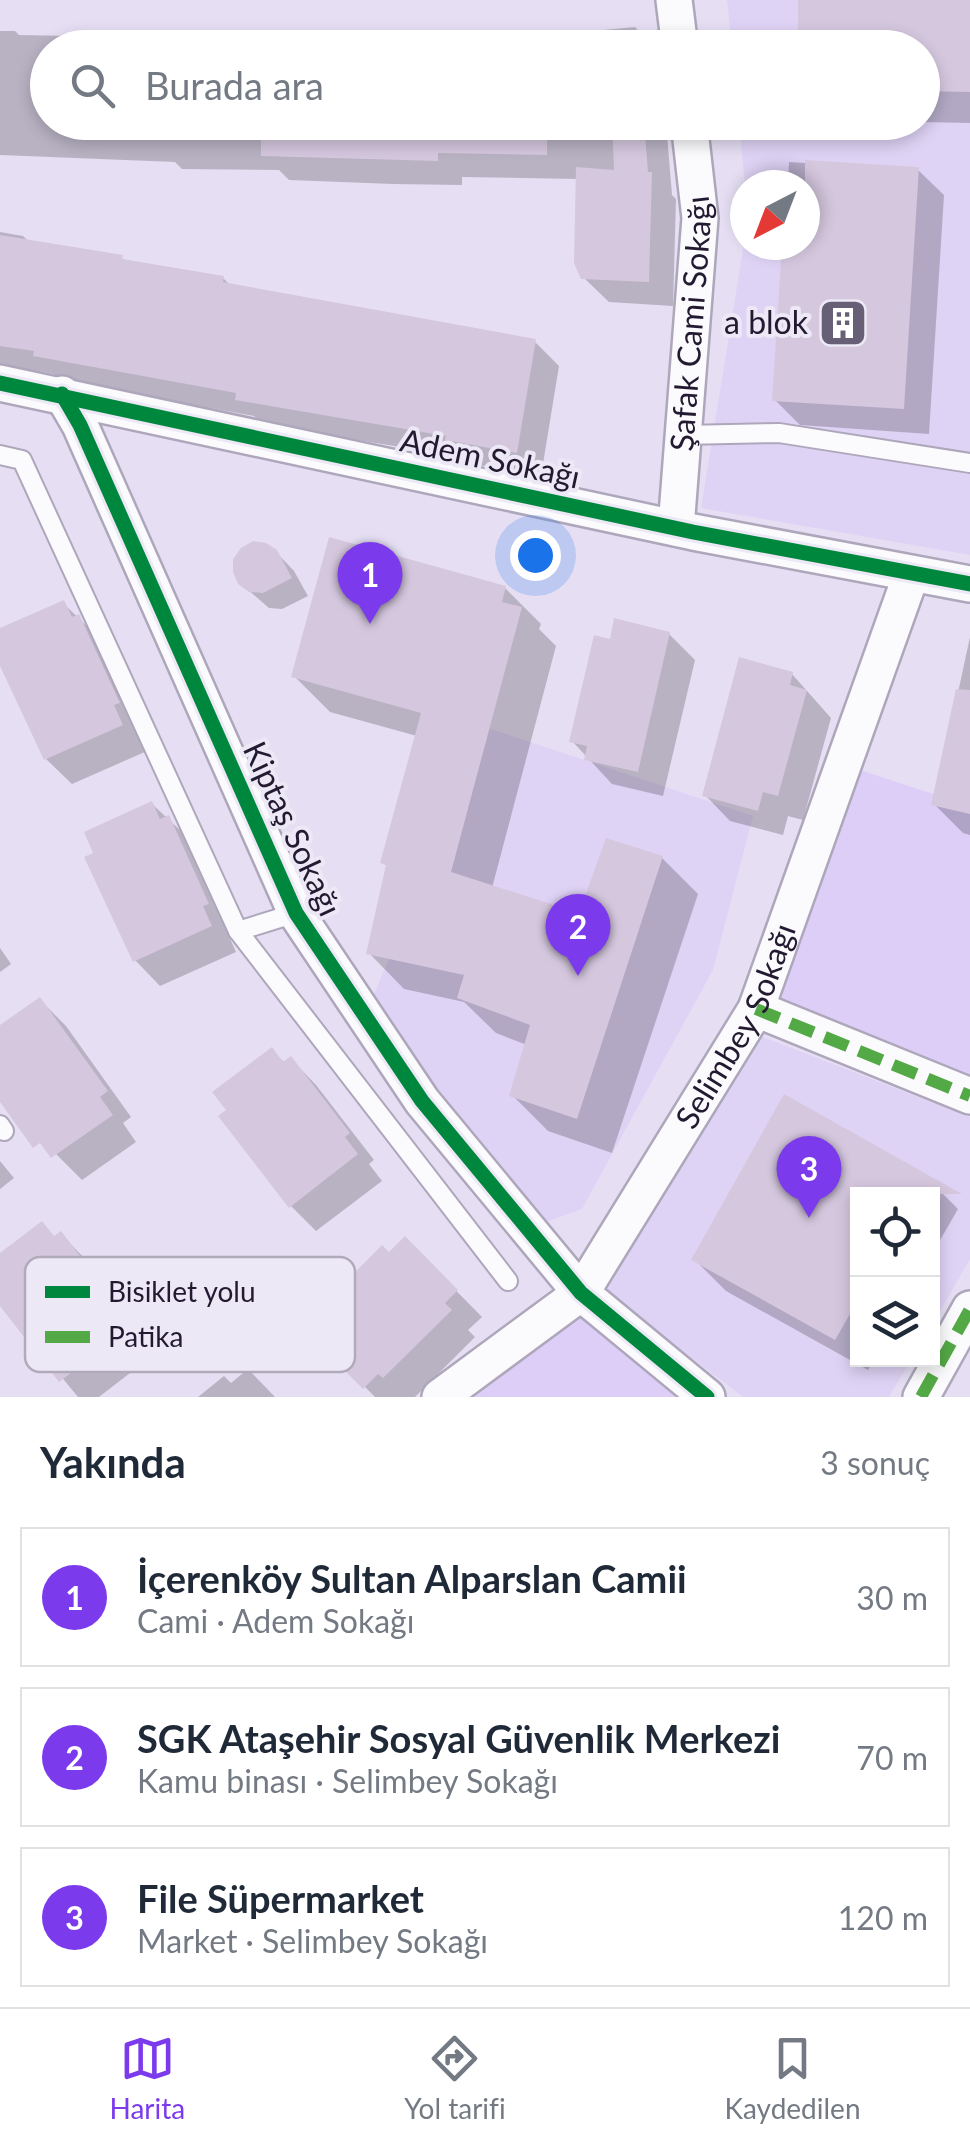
<!DOCTYPE html>
<html lang="tr">
<head>
<meta charset="utf-8">
<style>
  :root { --surface:#fff; --page:#f6f6f7; --text:#1f2937; --muted:#747a83; --line:#e0e1e3; --accent:#7c3aed }
  body { margin:0; font-family:Lato,sans-serif; background:var(--page); color:var(--text) }
  .controls { position:absolute; right:30px; bottom:30px; display:grid; overflow:hidden; border-radius:0px; box-shadow:0 5px 15px #0003 }
  .controls button { width:90px; height:90px; display:grid; place-items:center; padding:0; border:0; border-bottom:2px solid var(--line); background:var(--surface); color:var(--text); font:50px sans-serif }
  .compass { position:absolute; left:730px; top:170px; width:90px; height:90px; border-radius:50%; background:var(--surface); box-shadow:0 5px 15px #0003; rotate:222deg }
  .you { position:absolute; left:535px; top:555px; width:35px; height:35px; margin:-25px; border:8px solid #fff; border-radius:50%; background:#1a73e8; box-shadow:0 0 0 15px #1a73e833 }
  .badge { display:grid; place-items:center; width:65px; height:65px; border-radius:50%; background:var(--accent); color:#fff; font-size:32px; font-weight:700 }
  .pin { position:absolute; translate:-50% -82px; filter:drop-shadow(0 2px 5px #0008) }
  .pin::after { content:''; position:absolute; top:52px; width:35px; height:30px; background:inherit; clip-path:polygon(0 0,100% 0,50% 100%) }
  .list { margin:0; padding:0; list-style:none }
  h2 { display:flex; justify-content:space-between; align-items:center; height:130px; margin:0; padding:0 40px; font-size:42px }
  h2 small { font-size:32px; font-weight:400; color:var(--muted) }
  .list li { display:grid; grid-template-columns:65px 1fr auto; gap:30px; align-items:center; box-sizing:border-box; height:140px; margin:0 20px 20px; padding:0 20px; border:2px solid var(--line); border-radius:0px }
  .list b { display:block; font-size:38px; white-space:nowrap }
  .list p { margin:0; font-size:32px; white-space:nowrap; color:var(--muted) }
  .list em { font-size:32px; font-style:normal; color:var(--muted) }
  .icon { flex:none; width:55px; height:55px; fill:none; stroke:currentColor; stroke-width:2; stroke-linecap:round; stroke-linejoin:round }
  .map { position:relative; flex:none; width:970px; height:1397px; overflow:hidden }
  .search { position:absolute; background:var(--surface); box-shadow:0 5px 15px #0003; left:30px; right:30px; top:30px; height:110px; display:flex; align-items:center; gap:25px; box-sizing:border-box; padding:0 35px; border-radius:55px; color:var(--muted); font-size:38px }
  .sheet { height:610px; background:var(--surface) }
  nav { display:flex; justify-content:space-around; align-items:center; box-sizing:border-box; height:140px; border-top:2px solid var(--line); background:var(--surface); font-size:28px; color:var(--muted) }
  nav a { display:grid; justify-items:center; gap:5px }
  nav .on { color:var(--accent) }
  .map>svg:first-child { display:block }
  .built { fill:#dfd3f5 }
  .green { fill:#ddcef8 }
  .shadow { fill:#0003 }
  .building { fill:#d5c7de }
  .lines { fill:none; stroke-linecap:round; stroke-linejoin:round }
  .lane-casing { stroke:#aea7bb; stroke-width:22 }
  .street-casing { stroke:#aea7bb; stroke-width:40 }
  .lane { stroke:#fbfafd; stroke-width:18 }
  .street { stroke:#fbfafd; stroke-width:35 }
  .quiet { stroke:#53a945; stroke-width:12; stroke-dasharray:25 12; stroke-linecap:butt }
  .cycleway-casing { stroke:#ece8f5; stroke-width:21 }
  .cycleway { stroke:#00873e; stroke-width:15 }
  .labels { text-anchor:middle; stroke-width:8; stroke-linejoin:round; paint-order:stroke }
  .poi-label { font-size:32px; fill:#231a32; stroke:#ece8f5; text-anchor:end }
  .street-label { font-size:32px; fill:#231a32; stroke:#ece8f5 }
  .key { fill:#ece8f5; stroke:#b0aaba; stroke-width:2.5 }
  .key-label { font-size:28px; fill:#231a32 }
</style>
</head>
<body>
<div class="map">
<svg width="970" height="1397" viewBox="0 0 970 1397">
  <rect width="100%" height="100%" fill="#e6dff4"/>
  <g class="built">
    <path d="M727,0H970V555L701,508L745,237V245H805V185H745L739,123L922,122V48L732,47Z"/>
    <path d="M485,727L753,816L713,970L582,1209L543,1223L370,1004Z"/>
    <path d="M761,1036L970,1117V1259L933,1323L932,1194H858V1360H911L889,1397H743L602,1289Z"/>
  </g>
  <g class="green">
    <path d="M857,769L970,806V1076L780,1002Z"/>
    <path d="M569,1303L685,1397H463Z"/>
  </g>
  <g class="shadow">
    <path d="M801,0H970V123L922,122V48Z"/>
    <path d="M635,27L655,48H48V122H666L672,195L676,199L673,306L609,302L583,277L578,179L462,177V185L393,184L289,180L279,170L182,169L175,162L0,155V31H15L19,35L124,37L132,44L264,46V32L479,38V30L548,31L551,35Z"/>
    <path d="M789,162L918,170L944,195L929,434L800,425L775,400L784,245H805V185H788Z"/>
    <path d="M0,232L23,236L29,242L223,278L230,285L535,342L559,366L541,476L472,464L466,458L262,424L254,416L60,380L54,374L0,364Z"/>
    <path d="M276,552L294,571L308,596L282,609L269,608L240,583Z"/>
    <path d="M505,588L541,624L539,629L556,646L492,888L581,916L662,858L698,894L612,1153L548,1131L512,1095L527,1045L496,1033L464,1002L404,989L369,953L388,868L383,862L417,736L330,712L294,676Z"/>
    <path d="M63,603L104,643L147,751L72,784L46,759L0,660V631Z"/>
    <path d="M669,634L695,660L663,796L612,784L572,741L612,642Z"/>
    <path d="M970,637V835L963,833L934,804Z"/>
    <path d="M792,674L831,718L803,820L788,816L783,835L730,821L705,795Z"/>
    <path d="M152,804L194,843L233,929L227,932L236,952L160,986L135,960Z"/>
    <path d="M0,948L11,964L0,972Z"/>
    <path d="M40,1000L66,1026L131,1117L123,1123L136,1142L82,1180L56,1154L0,1077V1028Z"/>
    <path d="M271,1050L285,1063L291,1059L316,1085L374,1160L369,1164L382,1181L316,1231L291,1206Z"/>
    <path d="M785,1098L926,1177L958,1209L932,1254V1194H858V1360H874L868,1370L726,1291L694,1259Z"/>
    <path d="M0,1161L14,1178L0,1189Z"/>
    <path d="M61,1234L86,1260L144,1335L139,1339L152,1356L99,1397H78L0,1302V1257Z"/>
    <path d="M405,1239L482,1317L468,1330L475,1337L415,1397H375L305,1327Z"/>
    <path d="M248,1369L275,1397H198L224,1376L231,1383Z"/>
  </g>
  <g class="building">
    <path d="M798,0H970V92L922,91V48H798Z"/>
    <path d="M261,122H547V155L438,153V161L261,156Z"/>
    <path d="M612,122H644L648,172H652L649,282L581,279L574,263L576,167L614,170Z"/>
    <path d="M805,160L919,167L904,409L772,401L782,245H805Z"/>
    <path d="M0,235L123,255L122,259L224,276L223,282L536,339L517,453L445,440L446,436L235,400L236,393L33,356L34,351L0,346Z"/>
    <path d="M329,537L506,586L502,602L522,607L451,872L579,913L606,838L663,856L577,1119L509,1096L530,1025L457,998L464,975L366,954L386,865L380,863L421,713L291,677Z"/>
    <path d="M253,541L266,543L277,550L292,578L263,593L249,592L238,584L233,572V559L241,548Z"/>
    <path d="M64,600L72,617L79,614L120,703L114,705L123,725L44,760L0,666V628Z"/>
    <path d="M614,618L670,632L638,772L584,760L587,746L569,742L594,635L610,639Z"/>
    <path d="M739,657L793,672L790,685L807,690L778,796L763,792L758,811L702,796Z"/>
    <path d="M956,689L970,690V814L931,805Z"/>
    <path d="M152,801L160,819L169,815L209,904L203,906L212,926L133,962L84,857L93,853L84,832Z"/>
    <path d="M40,997L108,1091L100,1097L113,1115L51,1158L40,1143L33,1148L0,1102V1025Z"/>
    <path d="M272,1047L283,1062L291,1056L350,1133L345,1137L358,1154L289,1208L218,1116L226,1110L212,1092Z"/>
    <path d="M784,1094L962,1194H858V1300L835,1340L691,1260Z"/>
    <path d="M42,1221L54,1236L61,1231L120,1308L115,1312L128,1330L59,1382L0,1306V1253Z"/>
    <path d="M405,1236L458,1290L445,1303L452,1310L383,1378L378,1374L363,1389L301,1327L382,1245L389,1252Z"/>
  </g>
  <g class="lines">
    <g class="lane-casing">
      <g id="lane">
        <path d="M683,435L779,433L970,463"/>
        <path d="M0,455L22,460L238,931L508,1281"/>
        <path d="M238,931L296,913"/>
        <path d="M0,1125L4,1131"/>
      </g>
    </g>
    <g class="street-casing">
      <g id="street">
        <path d="M674,0L680,48"/>
        <path d="M0,383L693,532L970,584"/>
        <path d="M62,394L80,425L296,913L422,1101L581,1293L707,1397"/>
        <path id="s1" d="M676,528L700,218L689,122"/>
        <path d="M756,1009L970,1096"/>
        <path id="s2" d="M440,1397L581,1293L756,1009L911,575"/>
        <path d="M921,1397L970,1309"/>
      </g>
    </g>
    <use href="#lane" class="lane"/>
    <use href="#street" class="street"/>
    <g class="quiet">
      <path d="M756,1009L970,1096"/>
      <path d="M921,1397L970,1309"/>
    </g>
    <g class="cycleway-casing">
      <g id="cycleway">
        <path d="M0,383L693,532L970,584"/>
        <path d="M62,394L80,425L296,913L422,1101L581,1293L707,1397"/>
      </g>
    </g>
    <use href="#cycleway" class="cycleway"/>
  </g>
  <defs>
    <g id="building-square" transform="scale(2.5)"><rect x="-9" y="-9" width="18" height="18" rx="4" fill="#675f76" stroke="#ece8f5"/><path d="M-4-6H4V6H1V3H-1V6H-4ZM-2.5-4.3h1.7v1.8h-1.7ZM.8-4.3h1.7v1.8H.8ZM-2.5-1h1.7V.8h-1.7ZM.8-1h1.7V.8H.8Z" fill="#fff"/></g>
  </defs>
  <g fill-rule="evenodd">
    <use href="#building-square" x="843" y="323"/>
  </g>
  <g class="labels">
    <g class="poi-label">
      <text x="808" y="334">a blok</text>
    </g>
    <g class="street-label">
      <text dy="11" stroke="none"><textPath href="#s1" startOffset="205">Şafak Cami Sokağı</textPath></text>
      <text transform="translate(490 459) rotate(12)" y="11">Adem Sokağı</text>
      <text transform="translate(292 829) rotate(65)" y="11">Kiptaş Sokağı</text>
      <text dy="11" stroke="none"><textPath href="#s2" startOffset="485">Selimbey Sokağı</textPath></text>
    </g>
  </g>
  <rect x="25" y="1257" width="330" height="115" rx="15" class="key"/>
  <rect x="45" y="1286" width="45" height="12" fill="#00873e"/>
  <rect x="45" y="1331" width="45" height="12" fill="#53a945"/>
  <g class="key-label">
    <text x="108" y="1302">Bisiklet yolu</text>
    <text x="108" y="1347">Patika</text>
  </g>
</svg>
<div class="controls">
<button><svg class="icon" aria-label="locate" viewBox="0 0 24 24"><circle cx="12" cy="12" r="6"/><path d="M12 2v4M12 18v4M2 12h4M18 12h4"/></svg></button>
<button><svg class="icon" aria-label="layers" viewBox="0 0 24 24"><path d="M12 4l9 5-9 5-9-5zM3 14l9 5 9-5"/></svg></button>
</div>
<svg class="compass" viewBox="-18 -18 36 36"><path d="M0-13l5 13h-10z" fill="#e53935"/><path d="M0 13l5-13h-10z" fill="#747a83"/></svg>
<div class="you"></div>
<div class="pin badge" style="left:370px;top:624px">1</div>
<div class="pin badge" style="left:578px;top:976px">2</div>
<div class="pin badge" style="left:809px;top:1218px">3</div>
<div class="search"><svg class="icon" aria-label="search" viewBox="0 0 24 24"><circle cx="10" cy="10" r="6"/><path d="M15 15l6 6"/></svg>Burada ara</div>
</div>
<section class="sheet">
<h2>Yakında<small>3 sonuç</small></h2>
<ul class="list">
<li><span class="badge">1</span><div><b>İçerenköy Sultan Alparslan Camii</b><p>Cami · Adem Sokağı</p></div><em>30 m</em></li>
<li><span class="badge">2</span><div><b>SGK Ataşehir Sosyal Güvenlik Merkezi</b><p>Kamu binası · Selimbey Sokağı</p></div><em>70 m</em></li>
<li><span class="badge">3</span><div><b>File Süpermarket</b><p>Market · Selimbey Sokağı</p></div><em>120 m</em></li>
</ul>
</section>
<nav>
<a class="on"><svg class="icon" aria-label="map" viewBox="0 0 24 24"><path d="M3 6l6-2 6 2 6-2v14l-6 2-6-2-6 2zM9 4v14M15 6v14"/></svg>Harita</a>
<a><svg class="icon" aria-label="directions" viewBox="0 0 24 24"><path d="M12 3l9 9-9 9-9-9zM9 14v-3h6M13 9l2 2-2 2"/></svg>Yol tarifi</a>
<a><svg class="icon" aria-label="saved" viewBox="0 0 24 24"><path d="M7 4h10v16l-5-4-5 4z"/></svg>Kaydedilen</a>
</nav>
</body>
</html>
